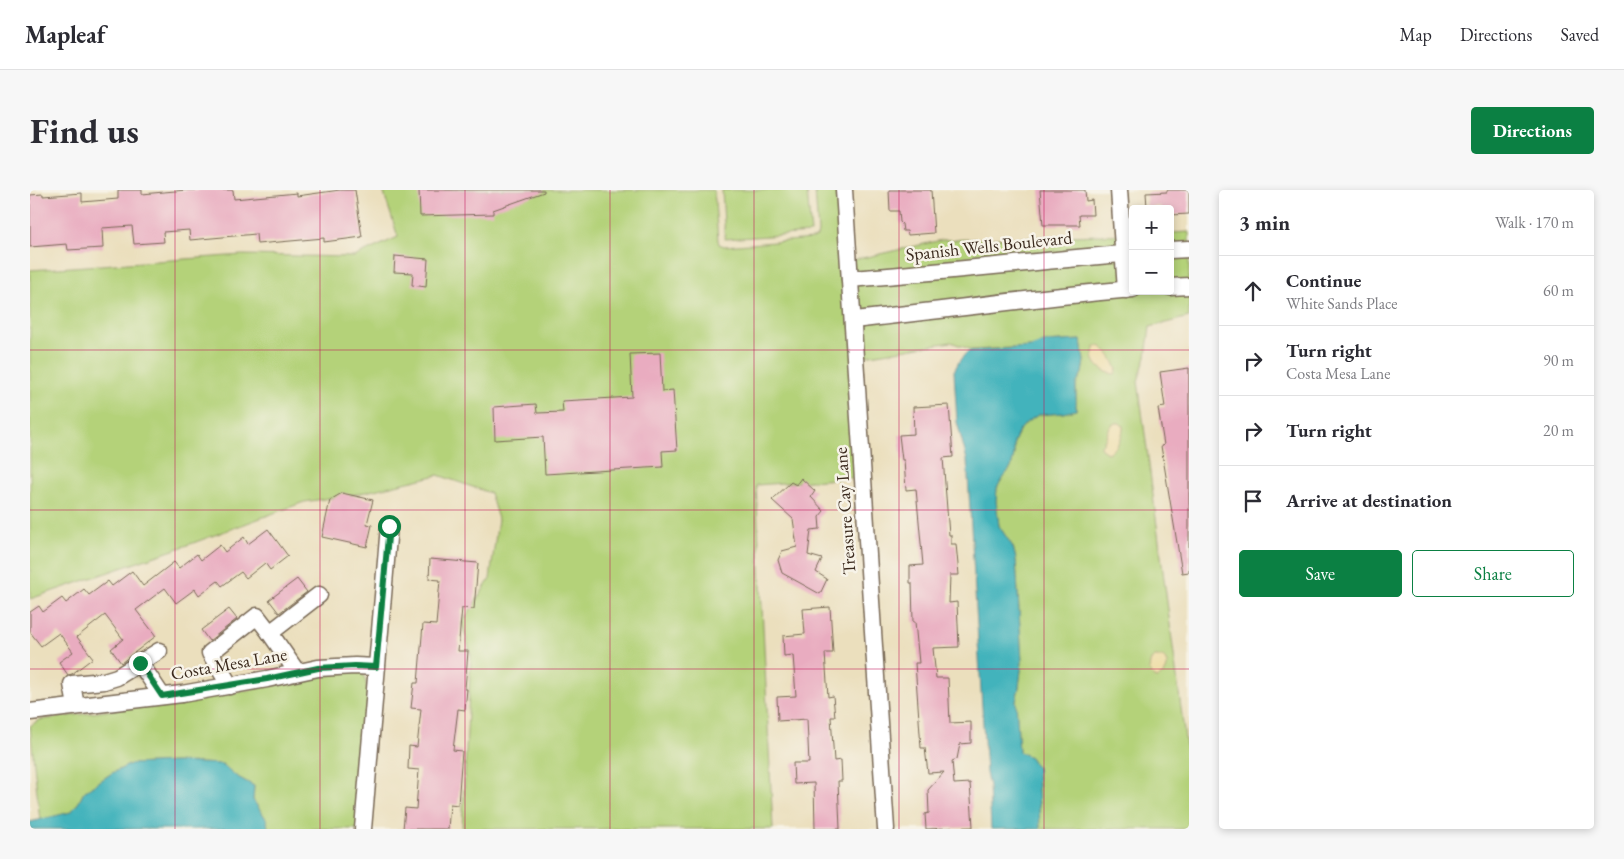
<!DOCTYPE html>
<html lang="en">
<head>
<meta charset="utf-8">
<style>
  :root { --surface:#fff; --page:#f7f7f7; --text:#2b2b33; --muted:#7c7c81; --line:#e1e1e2; --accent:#0b8043 }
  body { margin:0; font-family:"EB Garamond",serif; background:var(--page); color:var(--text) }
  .controls { position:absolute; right:15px; top:15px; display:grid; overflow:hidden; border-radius:5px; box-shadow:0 2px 8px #0003 }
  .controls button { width:45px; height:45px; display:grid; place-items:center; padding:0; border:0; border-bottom:1px solid var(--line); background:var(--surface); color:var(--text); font:25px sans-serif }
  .stop { position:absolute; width:15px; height:15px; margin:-11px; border:4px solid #0b8043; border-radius:50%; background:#fff }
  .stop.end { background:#0b8043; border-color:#fff; box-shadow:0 1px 5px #0008 }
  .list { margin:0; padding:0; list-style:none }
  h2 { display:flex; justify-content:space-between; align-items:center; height:65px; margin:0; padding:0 20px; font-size:21px }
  h2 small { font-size:16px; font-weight:400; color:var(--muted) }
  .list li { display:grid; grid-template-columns:32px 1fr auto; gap:15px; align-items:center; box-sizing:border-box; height:70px; padding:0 20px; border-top:1px solid var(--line) }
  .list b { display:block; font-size:19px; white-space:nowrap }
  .list p { margin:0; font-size:16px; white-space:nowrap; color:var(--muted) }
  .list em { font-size:16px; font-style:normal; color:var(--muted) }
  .actions { display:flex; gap:10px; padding:15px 20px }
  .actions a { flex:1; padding:11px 0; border:1px solid var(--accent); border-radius:5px; text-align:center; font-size:18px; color:var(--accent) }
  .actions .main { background:var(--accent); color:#fff }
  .icon { flex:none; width:28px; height:28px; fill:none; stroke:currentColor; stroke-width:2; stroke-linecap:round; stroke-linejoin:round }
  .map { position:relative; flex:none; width:1159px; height:639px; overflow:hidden; border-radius:5px }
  header { display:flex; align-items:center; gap:30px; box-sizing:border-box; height:70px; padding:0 25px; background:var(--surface); border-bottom:1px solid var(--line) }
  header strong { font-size:24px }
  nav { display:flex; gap:28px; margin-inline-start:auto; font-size:18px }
  .intro { display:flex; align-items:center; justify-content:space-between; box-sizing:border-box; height:120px; padding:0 30px }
  h1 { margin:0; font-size:35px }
  .button { padding:12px 22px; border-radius:5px; background:var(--accent); color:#fff; font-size:18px; font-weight:700 }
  main { display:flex; gap:30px; padding:0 30px }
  aside { flex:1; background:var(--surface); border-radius:5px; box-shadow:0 2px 8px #0003 }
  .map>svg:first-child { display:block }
  .green { fill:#b4d279; stroke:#787e4c }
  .sand { fill:#eeda9e; stroke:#94825e }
  .water { fill:#43b3bc; stroke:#3f6e6d }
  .building { fill:#e9acc0 }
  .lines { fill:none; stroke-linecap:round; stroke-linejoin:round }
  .minor-casing { stroke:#796956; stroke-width:19 }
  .minor { stroke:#fff; stroke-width:16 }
  .route { stroke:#0b8043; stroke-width:6 }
  .grid { fill:none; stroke:#c2185b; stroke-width:1; stroke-opacity:0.55 }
  .labels { text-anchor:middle; stroke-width:5; stroke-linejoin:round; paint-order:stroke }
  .street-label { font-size:18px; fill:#3b2a1e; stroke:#f7f3e8 }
</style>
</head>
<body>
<header>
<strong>Mapleaf</strong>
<nav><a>Map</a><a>Directions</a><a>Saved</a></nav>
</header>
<div class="intro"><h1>Find us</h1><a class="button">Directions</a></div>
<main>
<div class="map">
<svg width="1159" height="639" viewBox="0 0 1159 639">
  <rect width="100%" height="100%" fill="#f7f3e8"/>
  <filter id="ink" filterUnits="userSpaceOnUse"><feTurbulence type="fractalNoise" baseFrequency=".02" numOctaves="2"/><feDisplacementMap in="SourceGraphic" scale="10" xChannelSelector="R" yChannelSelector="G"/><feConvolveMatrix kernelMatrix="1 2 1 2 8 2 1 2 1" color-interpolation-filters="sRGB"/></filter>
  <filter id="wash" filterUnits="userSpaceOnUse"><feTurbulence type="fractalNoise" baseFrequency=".0096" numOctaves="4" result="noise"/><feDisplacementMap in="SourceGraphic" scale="20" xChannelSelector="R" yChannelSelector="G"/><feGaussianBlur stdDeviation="1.12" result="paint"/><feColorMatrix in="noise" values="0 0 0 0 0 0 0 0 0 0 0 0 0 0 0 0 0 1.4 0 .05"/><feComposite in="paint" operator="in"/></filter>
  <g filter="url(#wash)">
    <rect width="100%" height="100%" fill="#ebdfbd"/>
    <g class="green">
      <path d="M353,0H684L688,50L689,54L694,56L783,49L787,47L788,42L785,0H813L819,71L912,50L1103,44V101H1140V43L1159,42V127L1120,137L1116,166L1108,191L1159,579V639H1010L1007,578L1000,567L989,562L986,511L989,497L992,472L986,369L983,357L969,336L966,311L967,298L973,287L981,278L984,265V252L989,241L997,232L1008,225L1033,223L1046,220V195L1052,183L1054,171L1051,150L1014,152L1002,157L942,160L921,152L828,167L834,287L726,295L743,639H432L441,465L432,433L460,389L468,329L460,303L408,285L327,304L274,312L155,356L0,409V80L212,65L324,67L368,47Z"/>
      <path d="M692,0H777L781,43L695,49Z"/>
      <path d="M332,479L339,504L332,639H238L237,630L223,610L224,596L206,586L192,574L146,572L101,574L82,583L54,602L49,612L41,622L10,631L0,536L9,530L187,506Z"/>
    </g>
    <g class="sand">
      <path d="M1070,156C1079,162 1084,171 1087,180L1085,184C1071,183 1058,170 1065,157Z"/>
      <path d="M1085,233H1090L1093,236C1094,245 1087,260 1077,263L1071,259V255C1079,248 1075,238 1085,233Z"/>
      <path d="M1125,467H1133C1141,474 1136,485 1127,488C1119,486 1118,477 1121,470Z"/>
    </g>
    <g class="water">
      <path d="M1051,150L1054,171L1052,183L1046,195V220L1033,223L1008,225L997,232L989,241L984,252V265L981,278L973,287L967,298L966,311L969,336L983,357L986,369L992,472L989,497L986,511L989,562L1000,567L1007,578L1010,639H961L959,596L956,583L937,270L927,232L924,181L930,170L938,161L1001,157L1014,152Z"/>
      <path d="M146,572L192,574L206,586L224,596L223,610L237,630L238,639H0V632L41,622L49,612L54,602L82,583L101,574Z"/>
    </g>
    <g id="blocks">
      <g class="building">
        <path d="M88,0H112V4L156,0H203L204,9L267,3V6L310,0H325L332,47L294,52V48L227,54L226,44L160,50L159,40L133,42L134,52L104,54L102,36L72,38L73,58L38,60L37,54L0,57V5L13,4V6L52,3V12L88,9Z"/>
        <path d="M389,0H514V2L463,20V24L390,26Z"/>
        <path d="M859,0H901L904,43L878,45L877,41H873L872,34L870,32L869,21H860Z"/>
        <path d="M1010,0H1055L1056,11L1062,10L1063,25H1049L1050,35H1013Z"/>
        <path d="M1137,0H1159V24L1140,25V19H1131V16L1117,17L1116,3L1137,2Z"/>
        <path d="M365,66L398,69L396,97L382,95L383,83L364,82Z"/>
        <path d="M630,163L632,201L643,200L647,260L632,261L633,277L515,284L513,247L465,250L464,217L506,214L507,223L533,222L532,211L602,207L600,164Z"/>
        <path d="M1159,178V382L1152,383L1131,256L1134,255L1128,218L1135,217L1130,182Z"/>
        <path d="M919,215L923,267L913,268L919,345H921V354H926L929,385H920L919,413L927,412L929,457L903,458L906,488H918L920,533L941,532V553L930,554L927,569L922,571L924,594L940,593L943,637L896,639L895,624L899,623L898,600L914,582L898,583L895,558H891L885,473H889L885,432H883L882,393H880V376L893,375L886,299L876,300L874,270H872L869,245L884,244L883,217Z"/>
        <path d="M771,288L785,301L781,307L794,321L789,327L790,339L781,340L778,365L792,369L786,382L797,389L790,404L752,383L748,370L752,361L767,357L763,329L742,310L761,292L766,295Z"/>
        <path d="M312,303L343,310L337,334L342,335L337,357L292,347L300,310Z"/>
        <path d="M238,339L258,366L240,380L235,373L216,388L211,382L192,396L188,391L169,405L165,399L146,413L135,398L106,420L126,446L91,473L81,459L93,449L75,425L47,447L63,468L42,484L38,485L29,472L43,462L29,443L11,456L0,442V422L9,416L13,422L32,408L36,413L54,399L59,405L78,391L82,396L102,381L113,396L144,372L149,378L167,364L171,370L190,355L195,362L214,347L218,354Z"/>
        <path d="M400,369L448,373L444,419L432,418L428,461H438L435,499H437L435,520L428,519L423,560L432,561L428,615L420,614L418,639H373L375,618L386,619L389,580L378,579L379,556L387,557L391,519L381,518L384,493H388L393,434L406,435L410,390L399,389Z"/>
        <path d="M267,389L277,402L249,423L239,410Z"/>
        <path d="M800,417L803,463H795L798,507L803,506L805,527H801L804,571L811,570L812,591H808L810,639H785L784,593L764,594L763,573H779L777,529L748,531L747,507L766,506L763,465L754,466L753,446L775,444L773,419Z"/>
        <path d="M199,419L207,429L179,451L171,440Z"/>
      </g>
    </g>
  </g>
  <g filter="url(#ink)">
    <use href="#blocks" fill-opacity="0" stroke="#796956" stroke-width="1"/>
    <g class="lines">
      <g class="minor-casing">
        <g id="minor">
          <path d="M814,0L856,639"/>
          <path d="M1089,0L1096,100"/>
          <path d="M1140,60L1159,59"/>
          <path d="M820,89C914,82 1008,71 1103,63"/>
          <path d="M1140,97L1159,96"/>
          <path d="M823,130C916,120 1009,107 1103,99"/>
          <path d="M240,443L267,482"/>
          <path d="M110,473L132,506"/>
          <path d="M200,496L180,463L227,426L240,443L289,405"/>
          <path d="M46,516L42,494L74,491L87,487L129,461"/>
          <path d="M0,522L152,504L237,489L288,478L325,476L346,477"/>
          <path d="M333,639L359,336"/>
        </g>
      </g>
      <use href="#minor" class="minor"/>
    </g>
  </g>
  <g class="lines" filter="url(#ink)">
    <path class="route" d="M110,473L132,506L237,489L288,478L325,476L346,477L359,336"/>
  </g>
  <path class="grid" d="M145,0V639M290,0V639M435,0V639M580,0V639M724,0V639M869,0V639M1014,0V639M0,160H1159M0,320H1159M0,479H1159"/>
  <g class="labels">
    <g class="street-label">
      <text transform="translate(959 56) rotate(-6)" y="6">Spanish Wells Boulevard</text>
      <text transform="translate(815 321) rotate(-94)" y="6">Treasure Cay Lane</text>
      <text transform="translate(199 474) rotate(-10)" y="6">Costa Mesa Lane</text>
    </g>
  </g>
</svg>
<div class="controls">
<button>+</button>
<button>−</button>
</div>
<div class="stop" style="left:359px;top:336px"></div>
<div class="stop end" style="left:110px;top:473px"></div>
</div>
<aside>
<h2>3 min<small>Walk · 170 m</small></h2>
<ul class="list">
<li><svg class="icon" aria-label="ahead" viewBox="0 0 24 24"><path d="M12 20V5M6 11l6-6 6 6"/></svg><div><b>Continue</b><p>White Sands Place</p></div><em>60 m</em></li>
<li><svg class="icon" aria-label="right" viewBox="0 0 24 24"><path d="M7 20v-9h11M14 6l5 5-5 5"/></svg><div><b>Turn right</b><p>Costa Mesa Lane</p></div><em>90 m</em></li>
<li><svg class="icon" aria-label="right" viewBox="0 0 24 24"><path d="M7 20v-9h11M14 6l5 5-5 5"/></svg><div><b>Turn right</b></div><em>20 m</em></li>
<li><svg class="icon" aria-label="arrive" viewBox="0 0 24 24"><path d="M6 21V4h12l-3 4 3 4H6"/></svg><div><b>Arrive at destination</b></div></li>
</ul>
<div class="actions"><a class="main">Save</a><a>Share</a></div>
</aside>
</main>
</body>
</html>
